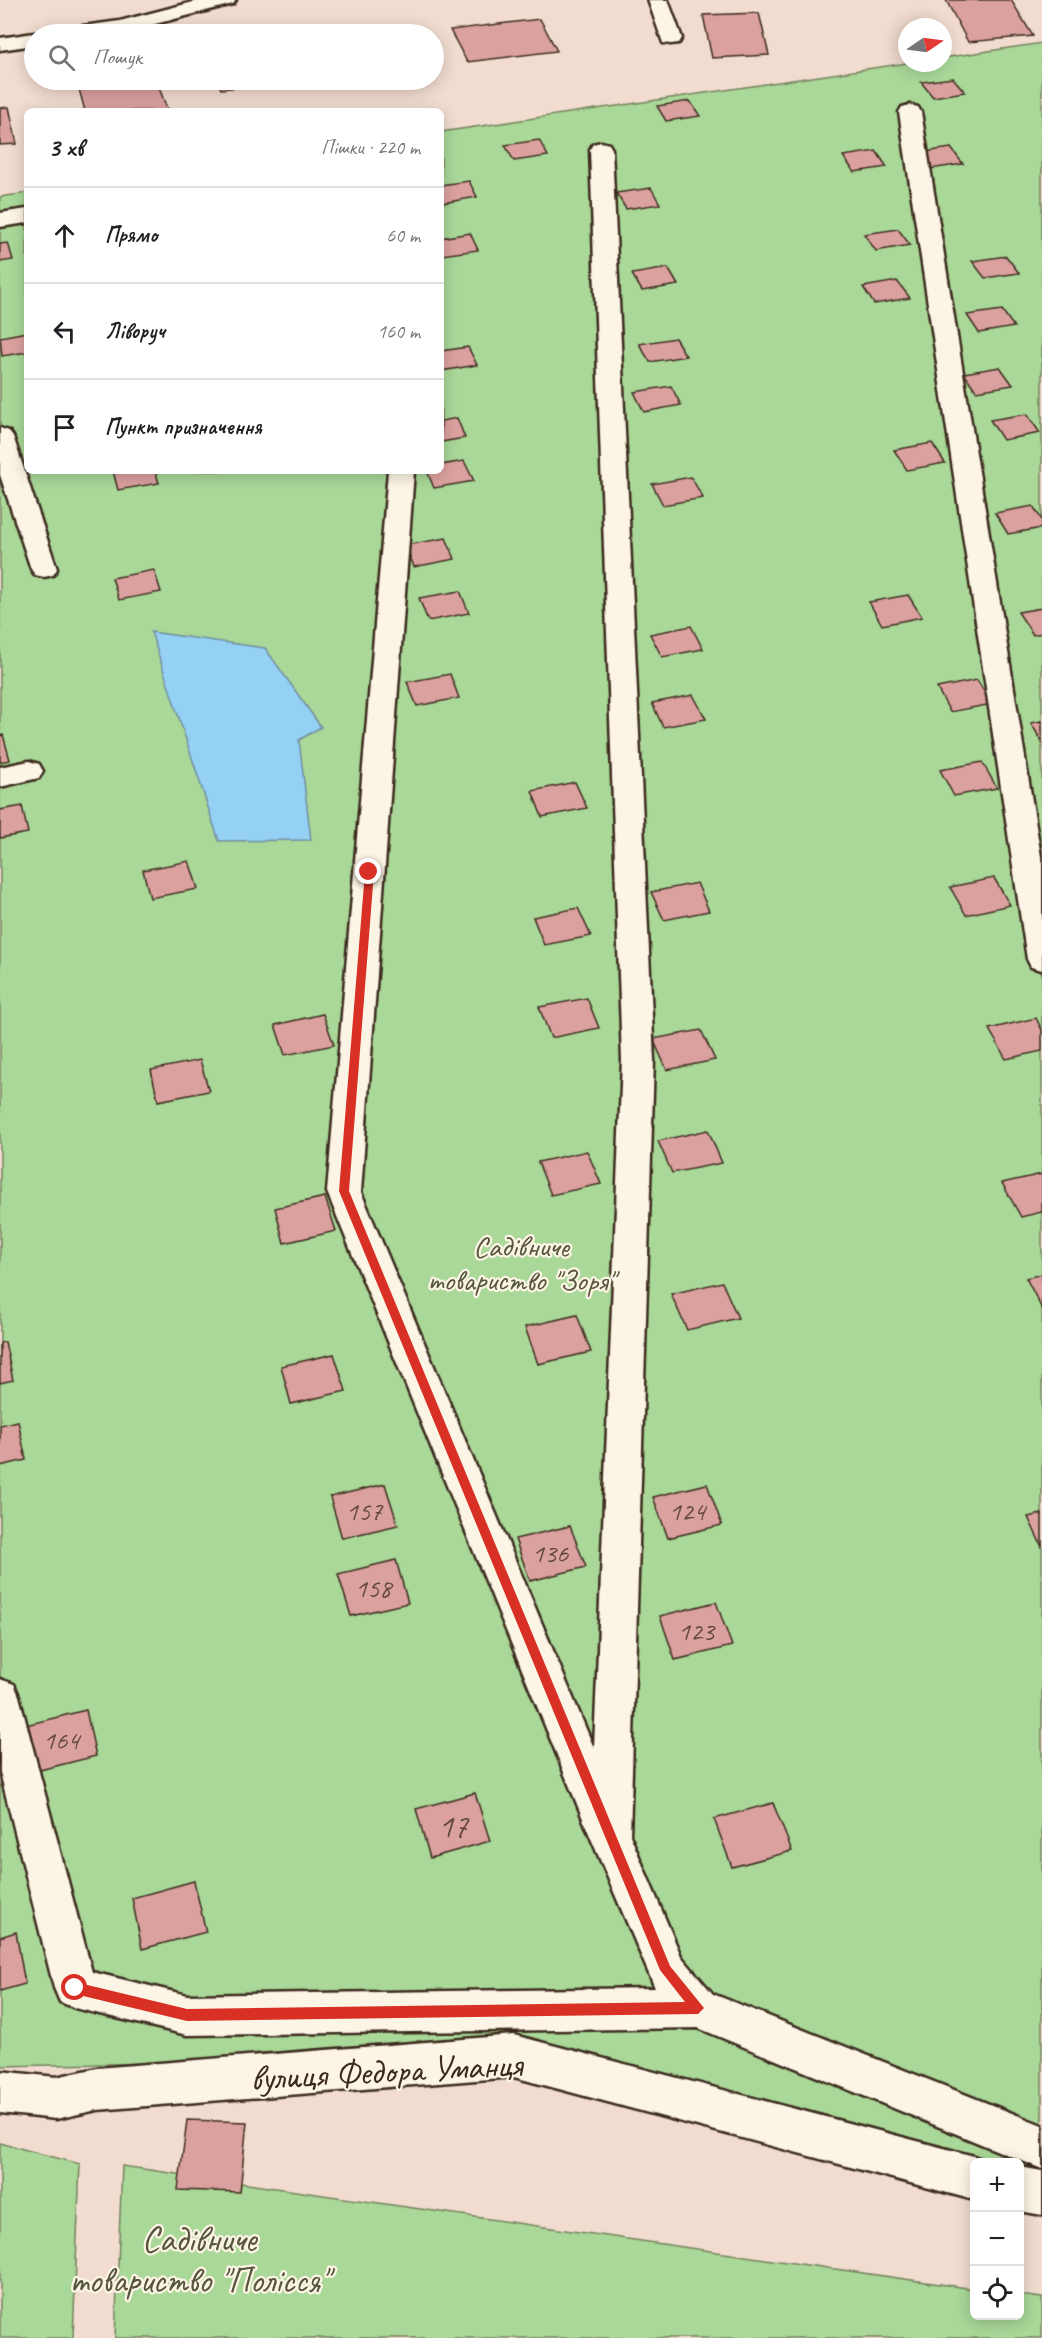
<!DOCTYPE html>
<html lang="uk">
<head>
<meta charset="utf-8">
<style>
  :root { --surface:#fff; --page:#f6f6f6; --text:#202124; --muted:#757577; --line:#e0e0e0 }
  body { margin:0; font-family:Caveat,sans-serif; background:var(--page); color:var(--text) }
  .controls { position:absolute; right:18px; bottom:18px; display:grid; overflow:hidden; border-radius:9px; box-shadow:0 3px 15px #0003 }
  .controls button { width:54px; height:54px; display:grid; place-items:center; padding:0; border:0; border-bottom:2px solid var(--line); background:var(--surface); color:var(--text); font:30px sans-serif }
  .compass { position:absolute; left:898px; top:18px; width:54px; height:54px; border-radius:50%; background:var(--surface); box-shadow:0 3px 15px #0003; rotate:77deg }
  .stop { position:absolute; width:18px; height:18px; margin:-14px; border:4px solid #d93025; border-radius:50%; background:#fff }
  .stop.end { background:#d93025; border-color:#fff; box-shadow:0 2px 6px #0008 }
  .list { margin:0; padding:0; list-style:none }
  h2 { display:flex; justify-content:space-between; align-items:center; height:78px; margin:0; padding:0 24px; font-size:26px }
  h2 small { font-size:20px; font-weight:400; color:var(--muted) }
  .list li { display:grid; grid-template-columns:39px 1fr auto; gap:18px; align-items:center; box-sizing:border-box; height:96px; padding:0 24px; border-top:2px solid var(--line) }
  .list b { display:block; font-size:22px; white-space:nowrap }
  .list em { font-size:20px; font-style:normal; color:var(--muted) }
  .icon { flex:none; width:33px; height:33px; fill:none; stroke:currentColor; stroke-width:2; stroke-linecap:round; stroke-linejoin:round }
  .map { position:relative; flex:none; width:1042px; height:2338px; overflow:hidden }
  .search { position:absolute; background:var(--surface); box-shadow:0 3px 15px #0003; left:24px; top:24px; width:420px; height:66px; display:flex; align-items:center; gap:15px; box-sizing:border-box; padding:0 21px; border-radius:33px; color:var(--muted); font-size:22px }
  .panel { position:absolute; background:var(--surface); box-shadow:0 3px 15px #0003; left:24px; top:108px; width:420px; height:366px; border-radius:9px }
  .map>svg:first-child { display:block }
  .green { fill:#a9d898; stroke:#72815b; stroke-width:1.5 }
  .water { fill:#95d0f5; stroke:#718e9f; stroke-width:1.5 }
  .building { fill:#dba19f; stroke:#3b2a1e; stroke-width:1.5 }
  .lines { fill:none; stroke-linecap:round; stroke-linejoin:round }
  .minor-casing { stroke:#3b2a1e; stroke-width:5 }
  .minor { fill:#fcf5e5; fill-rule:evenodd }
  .route { fill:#d93025 }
  .labels { text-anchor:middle; stroke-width:4.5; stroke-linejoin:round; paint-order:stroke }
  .number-label { font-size:27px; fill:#63483e }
  .park-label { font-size:30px; fill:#56563c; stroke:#fcf5e5 }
  .near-number-label { font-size:33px; fill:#63483e }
  .near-street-label { font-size:36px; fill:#3b2a1e; stroke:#fcf5e5 }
  .near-park-label { font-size:36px; fill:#56563c; stroke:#fcf5e5 }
</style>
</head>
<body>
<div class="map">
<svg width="1042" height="2338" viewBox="0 0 1042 2338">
  <rect width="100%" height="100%" fill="#f2dcd0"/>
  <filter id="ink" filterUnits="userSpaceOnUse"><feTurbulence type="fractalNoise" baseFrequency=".0167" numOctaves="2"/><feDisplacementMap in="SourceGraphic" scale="12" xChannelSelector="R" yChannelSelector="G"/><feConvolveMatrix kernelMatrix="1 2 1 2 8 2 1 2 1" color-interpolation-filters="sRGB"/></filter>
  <g filter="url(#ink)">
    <g class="green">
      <path d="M1042,43V2192L1020,2188V2162H974V2178L514,2056L0,2066V197L27,193V471H441V132L907,63H943V58Z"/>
      <path d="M0,2143L80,2164L73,2338H0Z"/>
      <path d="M122,2166L974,2289V2316H1020V2295L1042,2298V2338H115Z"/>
    </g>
    <path class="water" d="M151,632L265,648L321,727L299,740L311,840L219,841Z"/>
    <g class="building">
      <path d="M946,0H1011L1033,36L968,42Z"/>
      <path d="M759,13L769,55L712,58L703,15Z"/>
      <path d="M540,19L557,51L467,62L450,30Z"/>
      <path d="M953,78L965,92L933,97L921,82Z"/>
      <path d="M156,80L168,111H85L79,89Z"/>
      <path d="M217,80H295V81L221,89Z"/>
      <path d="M690,101L700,116L666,121L657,106Z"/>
      <path d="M9,107L17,144L0,145V108Z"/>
      <path d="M539,140L548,156L514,161L505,145Z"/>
      <path d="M951,148L963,164L930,169L918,153Z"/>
      <path d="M876,151L887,167L854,172L843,156Z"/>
      <path d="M469,181L477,197L442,203L441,185Z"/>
      <path d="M651,188L660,204L626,209L616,193Z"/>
      <path d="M898,229L910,245L876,251L864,234Z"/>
      <path d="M470,233L478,250L442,255L441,238Z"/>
      <path d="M8,243L13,260L0,262V244Z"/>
      <path d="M1006,256L1019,273L985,278L972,261Z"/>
      <path d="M668,268L678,285L642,291L632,274Z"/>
      <path d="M897,281L910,298L874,304L863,287Z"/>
      <path d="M1002,310L1014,327L979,333L967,315Z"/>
      <path d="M27,332V352L2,356L0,337Z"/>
      <path d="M675,338L686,356L650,362L639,344Z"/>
      <path d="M468,347L477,365L441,371V351Z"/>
      <path d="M1000,367L1013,385L976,391L964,373Z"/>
      <path d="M671,386L681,405L644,412L634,392Z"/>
      <path d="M1027,414L1040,433L1003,440L990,420Z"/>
      <path d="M457,418L465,438L441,442V421Z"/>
      <path d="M932,443L945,463L907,470L894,450Z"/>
      <path d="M464,461L474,481L434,488L427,471H441V465Z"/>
      <path d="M113,471H155L159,483L118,490Z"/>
      <path d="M691,477L703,498L663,505L652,484Z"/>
      <path d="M1033,506L1042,520V528L1008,534L995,513Z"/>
      <path d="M446,538L455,559L414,567L406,545Z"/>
      <path d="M154,570L161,592L119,600L112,578Z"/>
      <path d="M460,591L469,613L428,621L419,598Z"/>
      <path d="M908,595L922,617L882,625L869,602Z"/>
      <path d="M1042,608V633L1033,635L1018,612Z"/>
      <path d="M691,626L703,649L662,657L650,634Z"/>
      <path d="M450,674L459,698L417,706L407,682Z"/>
      <path d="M977,680L992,704L950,712L937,688Z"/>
      <path d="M693,695L706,719L663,727L652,703Z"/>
      <path d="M1042,721V742L1031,723Z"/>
      <path d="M3,735L10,760L0,762V736Z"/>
      <path d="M982,762L997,788L954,796L940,770Z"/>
      <path d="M575,782L587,808L542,817L532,791Z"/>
      <path d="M22,806L28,833L0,838V810Z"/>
      <path d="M189,861L198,889L150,898L143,870Z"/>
      <path d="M994,878L1010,905L966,915L950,887Z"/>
      <path d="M697,883L709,911L664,920L651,892Z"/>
      <path d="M578,908L591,936L544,945L533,917Z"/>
      <path d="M587,998L599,1028L551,1038L539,1007Z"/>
      <path d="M323,1014L334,1045L285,1055L275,1025Z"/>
      <path d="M1036,1018L1042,1030V1051L1006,1059L989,1029Z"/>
      <path d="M701,1030L715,1060L667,1070L653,1039Z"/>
      <path d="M200,1060L209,1091L158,1101L151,1070Z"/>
      <path d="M708,1130L722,1163L672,1173L658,1141Z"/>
      <path d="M587,1151L601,1184L551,1195L538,1162Z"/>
      <path d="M1042,1174V1212L1021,1217L1002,1183Z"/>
      <path d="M325,1197L336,1231L284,1243L275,1208Z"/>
      <path d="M1042,1274V1309L1026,1278Z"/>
      <path d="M722,1282L738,1318L687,1330L671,1294Z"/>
      <path d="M577,1315L591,1352L538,1364L525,1327Z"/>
      <path d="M5,1342L13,1380L0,1383V1343Z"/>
      <path d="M334,1354L346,1391L291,1404L281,1366Z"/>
      <path d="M18,1421L26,1460L0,1466V1425Z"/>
      <path d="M385,1484L398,1525L342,1538L330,1497Z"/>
      <path d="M707,1484L722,1525L668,1538L653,1497Z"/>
      <path d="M1042,1514V1547L1028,1517Z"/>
      <path d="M570,1526L586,1567L530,1581L515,1539Z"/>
      <path d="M396,1560L408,1603L351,1616L338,1574Z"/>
      <path d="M716,1602L732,1646L675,1660L660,1616Z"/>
      <path d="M86,1710L96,1756L36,1771L26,1725Z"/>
      <path d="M475,1793L490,1841L430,1858L416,1809Z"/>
      <path d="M773,1803L792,1851L732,1867L714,1819Z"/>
      <path d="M194,1881L206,1932L142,1949L132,1898Z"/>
      <path d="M16,1932L25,1984L0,1991V1937Z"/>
      <path d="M187,2120L247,2122L240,2192L178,2190Z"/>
    </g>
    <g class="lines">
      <g class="minor-casing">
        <g id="minor">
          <path d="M201,0H236L233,4L120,33L57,34L60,29L68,28L120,21Z"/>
          <path d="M648,0H668L682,38L679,43L671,44L663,43Z"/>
          <path d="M34,33L42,34H34V45L0,50V38Z"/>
          <path d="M910,105L918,107L921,112L1042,863V970L1031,967L1027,959L899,112L902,107Z"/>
          <path d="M601,142L609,144L612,149L654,1060L630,1835L681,1956L713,1994L1042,2125V2169L698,2028L187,2035L75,2008L60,2002L54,1988L0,1772V1679L14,1684L19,1696L92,1972L187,1995L655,1988L590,1836L327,1192L388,471H414L361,1192L594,1748L622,1060L590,149L593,144Z"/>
          <path d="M27,209V223L0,227V213Z"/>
          <path d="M0,428L9,431L13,436L57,569L53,575L44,577L35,575L31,569L0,475Z"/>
          <path d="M29,761L39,764L43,771L39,778L0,787V767Z"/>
          <path d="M514,2035L974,2156L989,2162H974V2200L514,2077L97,2110L56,2119L0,2113V2071L56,2077L97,2068Z"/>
          <path d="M1020,2167L1042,2171V2215L1020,2211Z"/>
        </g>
      </g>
      <use href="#minor" class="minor"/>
    </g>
  </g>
  <path class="route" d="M369,869L374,872L349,1191L670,1966L704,2008L698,2014L187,2021L75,1994L69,1988L75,1982L187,2009L685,2002L660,1970L339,1191L365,872Z"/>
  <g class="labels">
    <g class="number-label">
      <text x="364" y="1520">157</text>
      <text x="687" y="1520">124</text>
      <text x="550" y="1562">136</text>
      <text x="373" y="1597">158</text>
      <text x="696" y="1640">123</text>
      <text x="61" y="1749">164</text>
    </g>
    <g class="park-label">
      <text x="521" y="1256">Садівниче<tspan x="521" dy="34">товариство "Зоря"</tspan></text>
    </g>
    <g class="near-number-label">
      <text x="453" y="1837">17</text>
    </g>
    <g class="near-street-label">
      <text transform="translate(386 2070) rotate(-3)" y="13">вулиця Федора Уманця</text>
    </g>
    <g class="near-park-label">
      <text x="199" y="2251">Садівниче<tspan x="199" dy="41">товариство "Полісся"</tspan></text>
    </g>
  </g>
</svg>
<div class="controls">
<button>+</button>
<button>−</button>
<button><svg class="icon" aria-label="locate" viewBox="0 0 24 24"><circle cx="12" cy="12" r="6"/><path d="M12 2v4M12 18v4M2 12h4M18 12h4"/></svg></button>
</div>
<svg class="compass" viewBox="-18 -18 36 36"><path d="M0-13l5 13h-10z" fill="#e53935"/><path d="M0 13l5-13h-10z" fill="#757577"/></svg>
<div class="stop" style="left:75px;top:1988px"></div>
<div class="stop end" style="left:369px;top:872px"></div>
<div class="search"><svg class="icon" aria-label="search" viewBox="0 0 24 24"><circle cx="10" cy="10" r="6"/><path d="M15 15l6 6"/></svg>Пошук</div>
<section class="panel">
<h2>3 хв<small>Пішки · 220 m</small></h2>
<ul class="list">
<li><svg class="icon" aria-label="ahead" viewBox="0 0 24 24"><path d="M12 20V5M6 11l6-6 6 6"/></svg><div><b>Прямо</b></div><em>60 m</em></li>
<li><svg class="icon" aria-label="left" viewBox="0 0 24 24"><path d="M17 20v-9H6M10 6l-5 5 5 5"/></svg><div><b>Ліворуч</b></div><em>160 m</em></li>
<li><svg class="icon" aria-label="arrive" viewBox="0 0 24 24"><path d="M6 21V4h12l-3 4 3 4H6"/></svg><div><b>Пункт призначення</b></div></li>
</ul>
</section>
</div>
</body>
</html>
